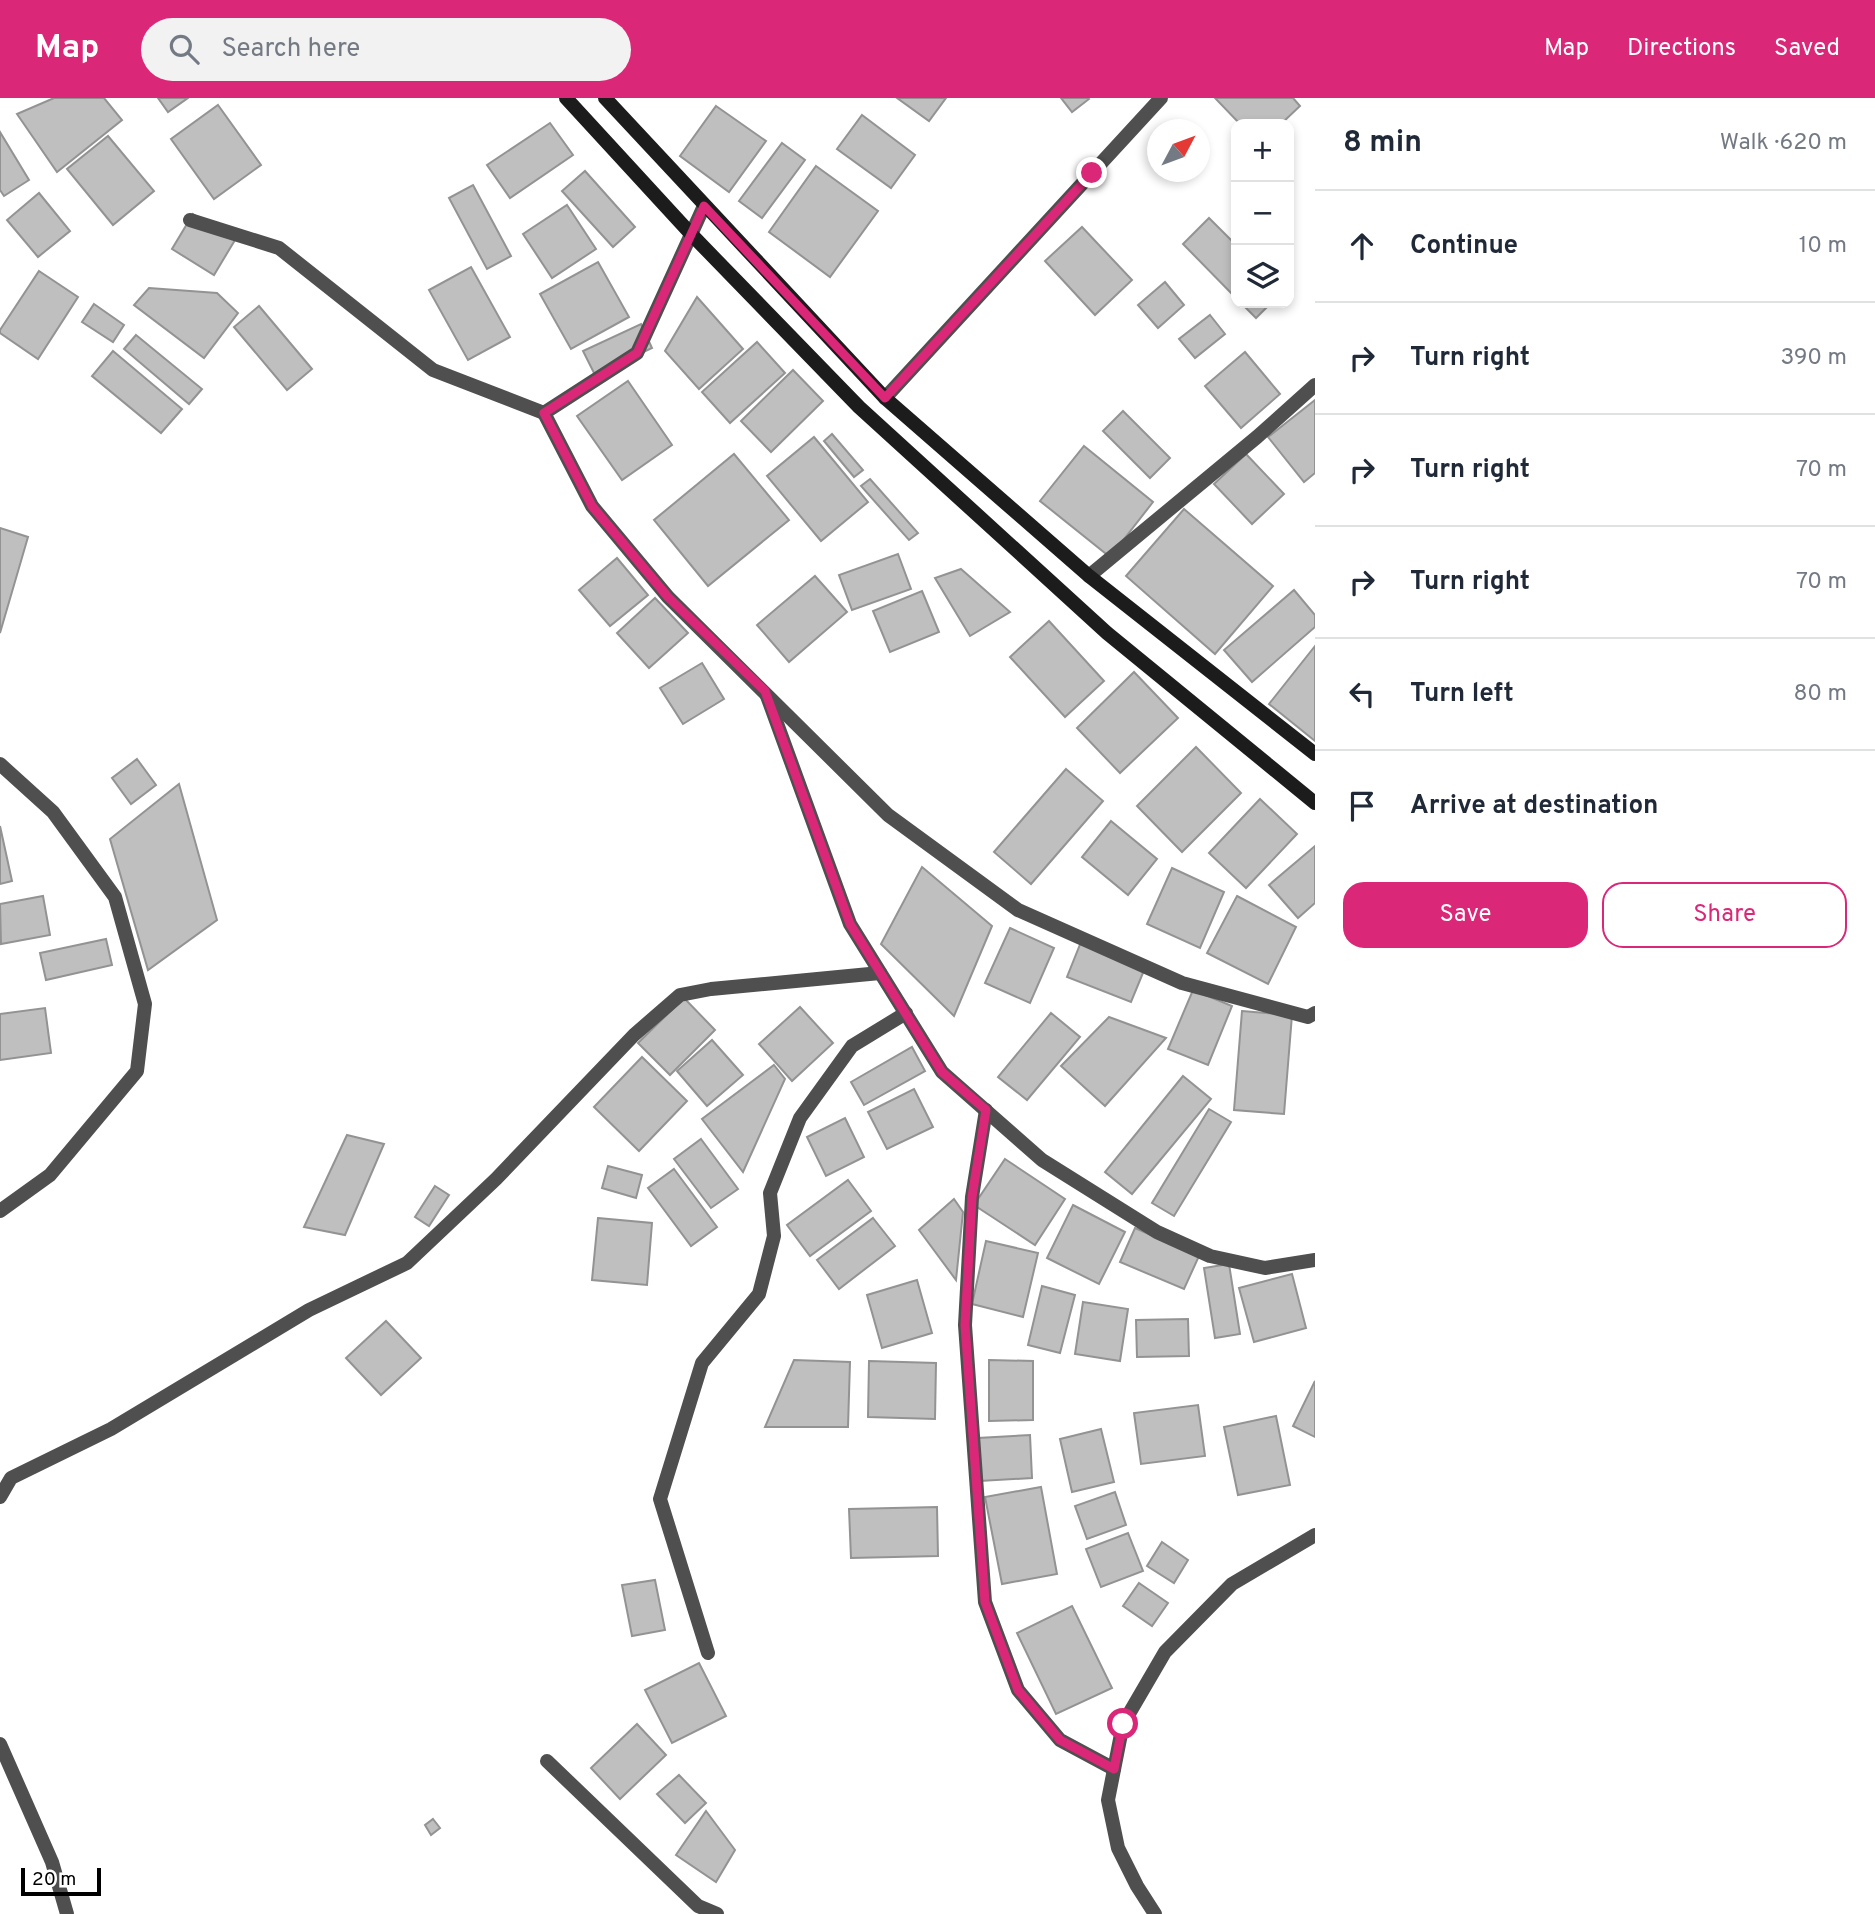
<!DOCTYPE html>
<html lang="en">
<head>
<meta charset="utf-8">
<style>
  :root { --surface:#fff; --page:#f2f2f3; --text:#1f2937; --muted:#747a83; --line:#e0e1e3; --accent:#db2777 }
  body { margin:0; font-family:Overpass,sans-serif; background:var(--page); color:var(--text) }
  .controls { position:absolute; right:21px; top:21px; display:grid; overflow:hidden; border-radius:14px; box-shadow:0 4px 10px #0003 }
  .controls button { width:63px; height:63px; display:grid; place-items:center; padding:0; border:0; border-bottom:2px solid var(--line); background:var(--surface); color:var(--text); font:35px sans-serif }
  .compass { position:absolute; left:1147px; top:21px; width:63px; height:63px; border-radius:50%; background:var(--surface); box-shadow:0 4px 10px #0003; rotate:49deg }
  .scale { position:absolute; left:21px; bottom:18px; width:80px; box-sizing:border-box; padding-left:7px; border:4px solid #000; border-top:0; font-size:19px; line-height:24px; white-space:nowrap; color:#000; -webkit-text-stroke:5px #fff; paint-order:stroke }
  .stop { position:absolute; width:21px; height:21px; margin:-16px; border:5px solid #db2777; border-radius:50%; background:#fff }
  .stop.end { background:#db2777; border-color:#fff; box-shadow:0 2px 7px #0008 }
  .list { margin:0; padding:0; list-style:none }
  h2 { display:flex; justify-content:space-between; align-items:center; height:91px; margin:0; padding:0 28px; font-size:30px }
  h2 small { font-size:23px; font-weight:400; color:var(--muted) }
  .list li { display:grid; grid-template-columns:46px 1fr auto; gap:21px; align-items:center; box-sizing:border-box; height:112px; padding:0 28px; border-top:2px solid var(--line) }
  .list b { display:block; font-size:26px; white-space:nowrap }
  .list em { font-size:23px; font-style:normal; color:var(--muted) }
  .actions { display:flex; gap:14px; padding:21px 28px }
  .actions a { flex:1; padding:16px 0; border:2px solid var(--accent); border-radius:21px; text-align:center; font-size:24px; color:var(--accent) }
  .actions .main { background:var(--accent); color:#fff }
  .icon { flex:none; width:38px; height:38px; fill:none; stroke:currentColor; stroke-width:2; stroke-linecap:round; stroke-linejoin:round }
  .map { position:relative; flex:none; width:1315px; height:1816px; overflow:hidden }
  header { display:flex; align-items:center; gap:42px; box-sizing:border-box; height:98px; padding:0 35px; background:var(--accent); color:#fff }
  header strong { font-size:33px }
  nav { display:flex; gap:38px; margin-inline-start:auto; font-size:24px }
  .search { width:490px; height:63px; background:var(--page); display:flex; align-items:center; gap:18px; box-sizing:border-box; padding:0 24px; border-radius:38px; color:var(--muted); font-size:26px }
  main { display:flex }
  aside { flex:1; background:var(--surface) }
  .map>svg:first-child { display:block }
  .building { fill:#bfbfbf; stroke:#939393; stroke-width:2 }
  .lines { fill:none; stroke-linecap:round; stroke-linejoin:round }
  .street { stroke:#4f4f4f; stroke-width:14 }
  .secondary { stroke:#1c1c1c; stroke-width:14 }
  .route { stroke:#db2777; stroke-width:9 }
</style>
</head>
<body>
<header>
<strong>Map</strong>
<div class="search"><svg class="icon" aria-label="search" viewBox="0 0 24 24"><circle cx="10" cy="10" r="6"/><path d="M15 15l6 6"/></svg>Search here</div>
<nav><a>Map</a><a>Directions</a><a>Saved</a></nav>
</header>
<main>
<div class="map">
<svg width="1315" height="1816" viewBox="0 0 1315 1816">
  <rect width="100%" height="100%" fill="#fff"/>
  <g class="building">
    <path d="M54,0H104L122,22L57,74L17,16Z"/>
    <path d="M158,0H188L168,14Z"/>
    <path d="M897,0H946L929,23Z"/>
    <path d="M1061,0H1088L1089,1L1072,14Z"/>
    <path d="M1215,0H1293L1300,8L1281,26H1240Z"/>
    <path d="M218,7L261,67L214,101L171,41Z"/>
    <path d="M716,8L766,43L729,94L680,58Z"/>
    <path d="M862,17L915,57L891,90L837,51Z"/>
    <path d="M550,25L573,57L510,100L487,67Z"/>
    <path d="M0,34L29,82L4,98L0,92Z"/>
    <path d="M108,38L154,93L113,127L67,71Z"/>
    <path d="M782,45L805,62L762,120L739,103Z"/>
    <path d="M816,68L878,113L830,179L769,134Z"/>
    <path d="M585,73L635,129L613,149L562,93Z"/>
    <path d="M473,87L511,158L487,171L449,100Z"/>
    <path d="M39,95L70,133L38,159L7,122Z"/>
    <path d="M567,107L596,151L552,180L523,136Z"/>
    <path d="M193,116L235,142L214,177L172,151Z"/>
    <path d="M1209,120L1236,147V200L1183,146Z"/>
    <path d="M1082,129L1132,182L1095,217L1045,163Z"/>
    <path d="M598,164L629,219L571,251L540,196Z"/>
    <path d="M471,169L510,239L468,262L429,192Z"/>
    <path d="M39,173L78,199L38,261L0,235V232Z"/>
    <path d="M1165,184L1184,207L1158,230L1138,207Z"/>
    <path d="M149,190L217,195L238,215L204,260L134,207Z"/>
    <path d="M697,199L743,251L699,291L665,253Z"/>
    <path d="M1241,205H1271L1256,220Z"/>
    <path d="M94,206L124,227L113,244L82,224Z"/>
    <path d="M259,208L312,271L287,292L234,229Z"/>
    <path d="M1210,217L1225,236L1195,260L1179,241Z"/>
    <path d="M641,226L652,250L595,277L583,253Z"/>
    <path d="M136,237L202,291L189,306L124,251Z"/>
    <path d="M757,244L785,275L730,325L702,294Z"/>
    <path d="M113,253L182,311L161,335L92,278Z"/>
    <path d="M1245,254L1280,296L1241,330L1205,288Z"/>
    <path d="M793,272L823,303L771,354L741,323Z"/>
    <path d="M628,283L672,347L622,382L577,318Z"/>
    <path d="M1315,302V375L1304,384L1268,339Z"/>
    <path d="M1123,313L1170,360L1150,380L1103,333Z"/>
    <path d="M832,336L863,372L854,379L824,343Z"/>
    <path d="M814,339L868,404L821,443L767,378Z"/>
    <path d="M1084,348L1153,404L1110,459L1040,403Z"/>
    <path d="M734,356L789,422L708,488L654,422Z"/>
    <path d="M1246,356L1284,396L1252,426L1214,386Z"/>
    <path d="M870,381L918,435L909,442L861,388Z"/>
    <path d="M1184,411L1273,488L1215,556L1126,478Z"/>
    <path d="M0,430L28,439L0,535Z"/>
    <path d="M898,456L911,491L852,512L839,477Z"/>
    <path d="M617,460L648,497L610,528L579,492Z"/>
    <path d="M961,471L1010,514L970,538L935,480Z"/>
    <path d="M815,478L847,514L789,564L757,527Z"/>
    <path d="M1294,492L1315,517V529L1252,584L1224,552Z"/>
    <path d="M922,493L939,534L890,554L873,513Z"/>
    <path d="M655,500L688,535L649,570L617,535Z"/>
    <path d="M1049,523L1104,583L1065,619L1010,559Z"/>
    <path d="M1315,548V643L1269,606Z"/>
    <path d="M702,565L724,601L683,626L660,590Z"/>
    <path d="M1134,574L1178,620L1120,675L1077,630Z"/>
    <path d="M1196,649L1241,695L1182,754L1137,708Z"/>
    <path d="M137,661L156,687L131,706L112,680Z"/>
    <path d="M1066,671L1103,703L1031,786L994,754Z"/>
    <path d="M179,686L217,822L148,872L110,741Z"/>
    <path d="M1260,701L1297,736L1246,790L1209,755Z"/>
    <path d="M1111,723L1157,761L1128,797L1082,759Z"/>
    <path d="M0,728L12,783L0,786Z"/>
    <path d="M1315,748V805L1298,820L1269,787Z"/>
    <path d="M922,769L992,828L954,918L881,846Z"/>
    <path d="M1172,770L1224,794L1200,850L1147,826Z"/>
    <path d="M43,798L50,837L1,846L0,806Z"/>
    <path d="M1237,798L1296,829L1268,886L1207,855Z"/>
    <path d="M1010,830L1054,850L1030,905L985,885Z"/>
    <path d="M106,841L112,867L46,882L40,855Z"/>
    <path d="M1081,844L1145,870L1131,904L1067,879Z"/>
    <path d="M1193,892L1232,908L1208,967L1168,951Z"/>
    <path d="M684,900L715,932L670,977L638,945Z"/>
    <path d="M800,909L833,945L792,983L759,946Z"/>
    <path d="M45,910L51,955L0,962V916Z"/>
    <path d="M1242,913L1292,917L1284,1016L1234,1012Z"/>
    <path d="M1051,915L1080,939L1027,1002L998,979Z"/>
    <path d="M1109,919L1166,940L1105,1008L1061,968Z"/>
    <path d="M712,942L743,977L707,1008L677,973Z"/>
    <path d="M912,949L925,973L864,1007L851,984Z"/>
    <path d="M642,959L687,1003L639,1053L594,1009Z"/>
    <path d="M774,967L785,981L743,1074L702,1021Z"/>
    <path d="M1183,978L1211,1001L1132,1096L1105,1074Z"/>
    <path d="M914,991L933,1029L887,1051L868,1014Z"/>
    <path d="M1209,1011L1231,1024L1174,1118L1152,1105Z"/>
    <path d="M845,1020L864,1059L826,1078L807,1039Z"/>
    <path d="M347,1037L384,1046L345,1137L304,1129Z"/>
    <path d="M701,1041L738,1091L711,1110L674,1061Z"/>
    <path d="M1005,1061L1065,1101L1035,1147L974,1107Z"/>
    <path d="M608,1068L642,1077L636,1100L602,1090Z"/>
    <path d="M674,1071L717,1129L691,1148L648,1090Z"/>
    <path d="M848,1082L871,1113L810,1158L787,1127Z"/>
    <path d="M435,1088L449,1097L429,1128L415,1119Z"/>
    <path d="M954,1101L963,1114L956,1182L919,1132Z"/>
    <path d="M1073,1107L1125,1134L1099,1186L1047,1160Z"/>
    <path d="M598,1120L652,1125L647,1187L592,1182Z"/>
    <path d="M873,1120L895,1148L839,1191L817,1162Z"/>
    <path d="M1135,1130L1199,1158L1184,1191L1120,1164Z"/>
    <path d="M986,1143L1038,1155L1023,1219L972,1206Z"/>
    <path d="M1229,1166L1240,1236L1215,1240L1204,1170Z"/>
    <path d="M1292,1176L1306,1230L1254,1244L1239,1190Z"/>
    <path d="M917,1182L932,1235L882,1250L867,1197Z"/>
    <path d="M1042,1188L1075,1197L1060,1255L1028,1247Z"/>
    <path d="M1083,1204L1128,1211L1120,1263L1075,1256Z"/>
    <path d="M1188,1221L1189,1258L1137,1259L1136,1222Z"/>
    <path d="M386,1223L421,1260L381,1297L346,1260Z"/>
    <path d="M794,1262L850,1264L848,1329H765Z"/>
    <path d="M989,1262L1033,1263V1322L989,1323Z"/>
    <path d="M869,1263L936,1265L935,1321L868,1319Z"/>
    <path d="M1315,1283V1339L1293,1328Z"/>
    <path d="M1198,1307L1205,1358L1141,1366L1134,1315Z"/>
    <path d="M1276,1318L1290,1387L1238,1397L1224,1329Z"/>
    <path d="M1101,1331L1114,1384L1072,1394L1060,1341Z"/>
    <path d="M1030,1337L1032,1380L980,1383L978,1340Z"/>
    <path d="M1041,1389L1057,1476L1002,1486L985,1399Z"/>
    <path d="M1115,1394L1126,1427L1087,1441L1075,1408Z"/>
    <path d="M937,1409L938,1458L851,1460L849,1411Z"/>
    <path d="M1128,1435L1143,1473L1101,1489L1086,1451Z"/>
    <path d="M1162,1444L1188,1462L1174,1485L1147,1468Z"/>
    <path d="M655,1482L665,1532L632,1538L622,1487Z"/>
    <path d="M1139,1485L1168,1505L1152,1528L1123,1508Z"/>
    <path d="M1072,1508L1112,1590L1056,1616L1017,1535Z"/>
    <path d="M699,1565L726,1618L672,1645L645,1592Z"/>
    <path d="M637,1626L666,1657L620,1701L591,1670Z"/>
    <path d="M679,1677L706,1705L685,1725L657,1696Z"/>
    <path d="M706,1713L735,1752L716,1784L676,1757Z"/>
    <path d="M433,1721L440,1730L431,1737L425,1727Z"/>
  </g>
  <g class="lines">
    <g class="street">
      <path d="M190,122L279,150L433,272L544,315L637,255L704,108"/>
      <path d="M885,300L1161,0"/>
      <path d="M544,315L592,408L668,499L888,717L1018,812L1182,885L1308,919L1315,915"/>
      <path d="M1089,478L1257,339L1315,287"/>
      <path d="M767,598L850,826L942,974L1042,1062L1157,1134L1210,1158L1265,1170L1315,1162"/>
      <path d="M0,666L53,714L115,799L145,906L137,973L50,1077L0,1113"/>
      <path d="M986,1012L972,1099L965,1227L985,1504L1018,1592L1060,1642L1114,1671"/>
      <path d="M0,1399L11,1380L111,1331L309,1212L407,1165L496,1081L634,937L680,897L711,891L880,875"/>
      <path d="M708,1555L660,1401L702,1265L759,1196L774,1138L770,1095L800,1020L852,948L906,915"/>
      <path d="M0,1646L52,1764L67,1816"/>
      <path d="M547,1663L698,1808L717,1816"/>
      <path d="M1155,1816L1137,1788L1118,1750L1108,1702L1123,1626L1165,1554L1232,1486L1315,1437"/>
    </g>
    <g class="secondary">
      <path d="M566,0L691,136L859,309L1107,535L1315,705"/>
      <path d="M605,0L885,300L1089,478L1315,656"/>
    </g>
  </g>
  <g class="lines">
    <path class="route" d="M1092,75L885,300L704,108L637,255L544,315L592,408L668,499L765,593L850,826L942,974L986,1012L972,1099L965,1227L985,1504L1018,1592L1060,1642L1114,1671L1123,1626"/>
  </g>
</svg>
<div class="controls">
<button>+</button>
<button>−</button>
<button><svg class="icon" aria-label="layers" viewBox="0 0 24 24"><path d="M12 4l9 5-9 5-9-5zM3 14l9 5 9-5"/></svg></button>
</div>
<svg class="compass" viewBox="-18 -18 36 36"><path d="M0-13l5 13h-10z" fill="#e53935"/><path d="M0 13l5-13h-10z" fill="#747a83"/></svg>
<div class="scale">20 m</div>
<div class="stop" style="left:1123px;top:1626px"></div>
<div class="stop end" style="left:1092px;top:75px"></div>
</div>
<aside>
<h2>8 min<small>Walk · 620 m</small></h2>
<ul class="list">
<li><svg class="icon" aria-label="ahead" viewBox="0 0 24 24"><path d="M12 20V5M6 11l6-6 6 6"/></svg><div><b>Continue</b></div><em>10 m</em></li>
<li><svg class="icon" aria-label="right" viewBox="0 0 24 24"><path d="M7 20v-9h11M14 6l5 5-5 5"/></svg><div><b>Turn right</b></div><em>390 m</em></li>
<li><svg class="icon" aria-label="right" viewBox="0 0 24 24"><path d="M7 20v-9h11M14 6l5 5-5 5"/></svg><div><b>Turn right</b></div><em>70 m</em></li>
<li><svg class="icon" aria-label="right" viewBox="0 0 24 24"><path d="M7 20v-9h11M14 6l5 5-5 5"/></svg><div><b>Turn right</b></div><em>70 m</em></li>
<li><svg class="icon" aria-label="left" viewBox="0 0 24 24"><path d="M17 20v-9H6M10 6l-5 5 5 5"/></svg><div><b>Turn left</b></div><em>80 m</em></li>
<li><svg class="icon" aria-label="arrive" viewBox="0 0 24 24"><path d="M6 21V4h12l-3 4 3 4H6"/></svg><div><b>Arrive at destination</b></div></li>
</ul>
<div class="actions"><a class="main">Save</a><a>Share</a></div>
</aside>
</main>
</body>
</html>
